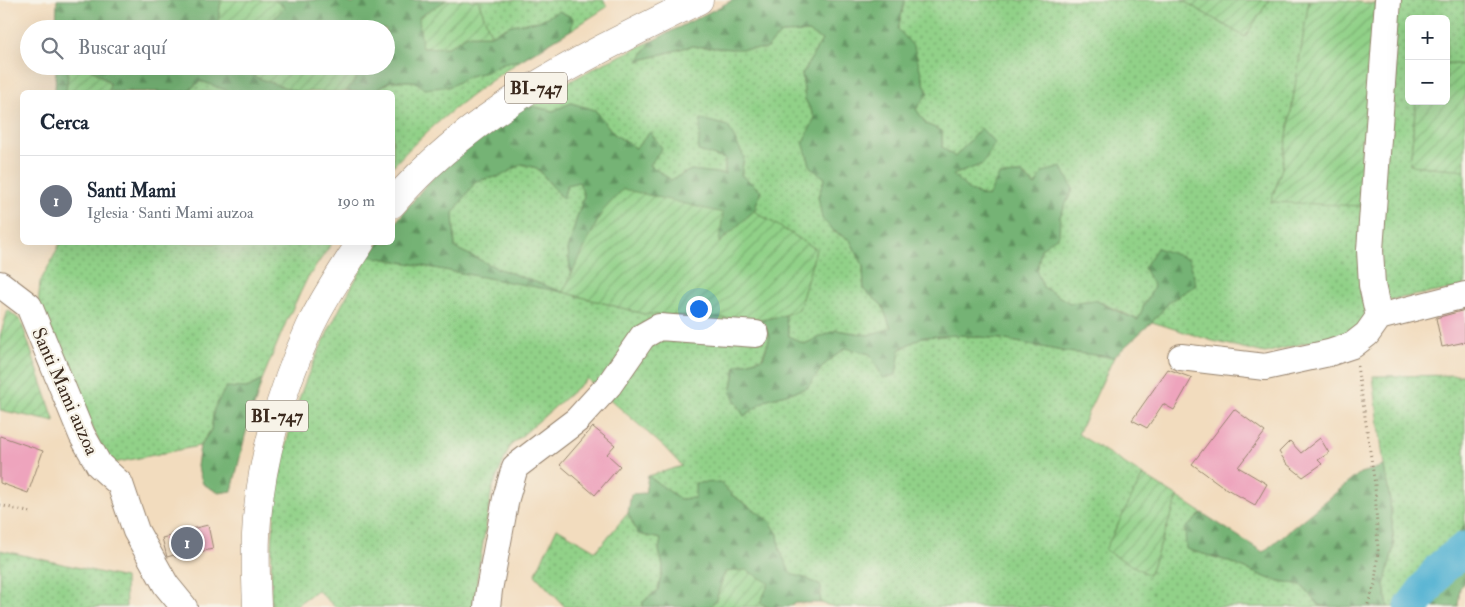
<!DOCTYPE html>
<html lang="es">
<head>
<meta charset="utf-8">
<style>
  :root { --surface:#fff; --page:#f6f6f7; --text:#1f2937; --muted:#747a83; --line:#e0e1e3; --accent:#2563eb }
  body { margin:0; font-family:"IM FELL Double Pica",serif; background:var(--page); color:var(--text) }
  .controls { position:absolute; right:15px; top:15px; display:grid; overflow:hidden; border-radius:8px; box-shadow:0 5px 20px #0002 }
  .controls button { width:45px; height:45px; display:grid; place-items:center; padding:0; border:0; border-bottom:1px solid var(--line); background:var(--surface); color:var(--text); font:25px sans-serif }
  .you { position:absolute; left:698px; top:308px; width:18px; height:18px; margin:-12px; border:4px solid #fff; border-radius:50%; background:#1a73e8; box-shadow:0 0 0 8px #1a73e833 }
  .badge { display:grid; place-items:center; width:32px; height:32px; border-radius:50%; background:var(--accent); color:#fff; font-size:16px; font-weight:700 }
  .pin { position:absolute; translate:-50% -50%; border:2px solid #fff; box-shadow:0 1px 5px #0006 }
  .list { margin:0; padding:0; list-style:none }
  h2 { display:flex; justify-content:space-between; align-items:center; height:65px; margin:0; padding:0 20px; font-size:21px }
  h2 small { font-size:16px; font-weight:400; color:var(--muted) }
  .list li { display:grid; grid-template-columns:32px 1fr auto; gap:15px; align-items:center; box-sizing:border-box; height:90px; padding:0 20px; border-top:1px solid var(--line) }
  .list b { display:block; font-size:19px; white-space:nowrap }
  .list p { margin:0; font-size:16px; white-space:nowrap; color:var(--muted) }
  .list em { font-size:16px; font-style:normal; color:var(--muted) }
  .icon { flex:none; width:28px; height:28px; fill:none; stroke:currentColor; stroke-width:2; stroke-linecap:round; stroke-linejoin:round }
  .map { position:relative; flex:none; width:1465px; height:607px; overflow:hidden }
  .search { position:absolute; background:var(--surface); box-shadow:0 5px 20px #0002; left:20px; top:20px; width:375px; height:55px; display:flex; align-items:center; gap:12px; box-sizing:border-box; padding:0 18px; border-radius:28px; color:var(--muted); font-size:19px }
  .panel { position:absolute; background:var(--surface); box-shadow:0 5px 20px #0002; left:20px; top:90px; width:375px; height:155px; border-radius:8px }
  .map>svg:first-child { display:block }
  .grass { fill:url(#grass-dots); stroke:#667e53 }
  .forest { fill:url(#forest-firs); stroke:#586e49 }
  .garden { fill:url(#garden-furrows); stroke:#667e53 }
  .lines { fill:none; stroke-linecap:round; stroke-linejoin:round }
  .river { stroke:#55b3d3; stroke-width:35 }
  .building { fill:#eea4bd }
  .minor-casing { stroke:#96836e; stroke-width:28 }
  .major-casing { stroke:#96836e; stroke-width:29 }
  .path { stroke:#96836e; stroke-width:3; stroke-dasharray:1 4; stroke-linecap:butt }
  .minor { stroke:#fff; stroke-width:26 }
  .major { stroke:#fff; stroke-width:28 }
  .labels { text-anchor:middle; stroke-width:4.5; stroke-linejoin:round; paint-order:stroke }
  .shield { fill:#f7f3e8; stroke:#73665b; stroke-width:1 }
  .shield-label { font-size:18px; font-weight:bold; fill:#3b2a1e }
  .street-label { font-size:19px; fill:#3b2a1e; stroke:#f7f3e8 }
</style>
</head>
<body>
<div class="map">
<svg width="1465" height="607" viewBox="0 0 1465 607">
  <defs>
    <pattern id="grass-dots" width="8" height="8" patternUnits="userSpaceOnUse" patternTransform="scale(1.25)"><rect width="8" height="8" fill="#91d188"/><path d="M2 2h.1M6 6h.1" fill="none" stroke="#78aa6f" stroke-width="1.8" stroke-linecap="round"/></pattern>
    <pattern id="forest-firs" width="22" height="20" patternUnits="userSpaceOnUse" patternTransform="scale(1.25)"><rect width="22" height="20" fill="#74b374"/><path d="M5 1l3.5 6h-7zM16 11l3.5 6h-7z" fill="#60925f"/></pattern>
    <pattern id="garden-furrows" width="10" height="10" patternUnits="userSpaceOnUse" patternTransform="scale(1.25)"><rect width="10" height="10" fill="#91d188"/><path d="M-1 1l2-2M0 10L10 0M9 11l2-2" fill="none" stroke="#78aa6f"/></pattern>
  </defs>
  <rect width="100%" height="100%" fill="#f7f3e8"/>
  <filter id="ink" filterUnits="userSpaceOnUse"><feTurbulence type="fractalNoise" baseFrequency=".02" numOctaves="2"/><feDisplacementMap in="SourceGraphic" scale="10" xChannelSelector="R" yChannelSelector="G"/><feConvolveMatrix kernelMatrix="1 2 1 2 8 2 1 2 1" color-interpolation-filters="sRGB"/></filter>
  <filter id="wash" filterUnits="userSpaceOnUse"><feTurbulence type="fractalNoise" baseFrequency=".0096" numOctaves="4" result="noise"/><feDisplacementMap in="SourceGraphic" scale="20" xChannelSelector="R" yChannelSelector="G"/><feGaussianBlur stdDeviation="1.12" result="paint"/><feColorMatrix in="noise" values="0 0 0 0 0 0 0 0 0 0 0 0 0 0 0 0 0 1.4 0 .05"/><feComposite in="paint" operator="in"/></filter>
  <g filter="url(#wash)">
    <rect width="100%" height="100%" fill="#f2dcbe"/>
    <g class="grass">
      <path d="M478,0H604L607,7L571,30L573,18L559,11L539,21L511,25L491,35Z"/>
      <path d="M905,0H1182L1245,37L1269,0H1309L1282,168L1271,202L1378,0H1465V65L1446,63V19H1409V101H1416L1410,165L1465,170V287L1389,300L1357,330L1265,353L1213,341L1152,322L1170,301L1196,285L1154,287L1144,305L1139,320L1095,300L1070,303L1043,287L1037,272L1041,249L1058,235L1060,216L1073,189L1036,186L1022,174L1000,175L988,197L970,191L952,175L983,164L981,128L955,157L942,147V131L926,124L916,109L928,92L897,29Z"/>
      <path d="M809,32L822,40L802,74L805,99L815,118L803,142L825,178L818,196L834,232L850,240L863,265L864,290L882,305L891,329L868,335L836,330L804,344L789,336L785,315L799,309L816,249L754,211L761,191L741,175L744,157L698,150L725,159V175L691,170L671,180L650,165V132L636,148L614,134L595,110L571,103L553,111L527,105L598,66L652,41L639,61L691,46L733,49L781,33Z"/>
      <path d="M521,60C475,91 430,125 393,166L392,92H372L391,81H414L451,86L469,76L486,72L503,63Z"/>
      <path d="M201,81L230,91L231,92H186Z"/>
      <path d="M521,164L537,168L563,199L567,185L579,181L584,196L577,217L568,250L571,276L563,292L644,314L760,320L770,337L762,358L736,366L731,393L744,416L768,399L807,388L824,365L845,348L870,354L896,374L900,350L921,337L959,335L1001,339L1067,352L1114,357L1078,434L1143,475L1106,550L1149,575L1178,497L1202,513L1185,529L1187,549L1224,560L1270,579L1301,585L1319,605L1327,607H836L820,603L821,586L805,578L791,575L780,551L778,534L751,508L732,495L720,482L696,498L680,499L648,476L682,466L664,447L587,379L510,446L492,489L477,579L475,607H335L317,590L294,607H271C270,529 277,459 304,385C307,376 312,367 316,357C332,322 350,289 369,256L559,291L497,268L455,248L453,213L476,181L501,176Z"/>
      <path d="M60,243H332L307,279L287,320L262,380L247,388L214,409L211,430L199,446L109,464L38,307L40,282L53,258Z"/>
      <path d="M1465,375V524L1453,541L1426,564L1407,593L1394,607H1388L1384,585L1394,546L1390,501L1384,466L1373,376Z"/>
      <path d="M628,513L638,534L661,539L659,550L663,567L658,590L643,602V607H565L535,575L557,528L596,551Z"/>
      <path d="M0,550L125,578L126,607H0Z"/>
    </g>
    <g class="forest">
      <path d="M57,0H221L218,23L235,29H56Z"/>
      <path d="M274,0H342L353,4L357,0H447L420,17L423,48L448,47L467,35H491L511,25L539,21L559,11L573,18L571,30L521,60L503,63L486,72L469,76L451,86L425,89L414,81H391L372,92H345L356,79L357,66H386V29H346L343,25L334,29H275L272,22L283,7Z"/>
      <path d="M733,0H905L898,29L914,47L923,80L928,93L916,109L926,124L942,131V147L955,157L981,128L995,143L983,164L953,175L970,191L988,197L999,175L1022,174L1035,186L1043,172L1062,167L1073,189L1060,216L1059,235L1041,249L1037,272L1043,287L1070,303L1095,300L1119,312L1138,320L1144,305L1154,287L1144,268L1157,248L1189,259L1196,285L1170,301L1152,322L1114,357L1067,352L1001,339L959,335L922,337L900,349L896,375L883,378L870,354L845,348L824,365L807,388L768,399L744,416L731,393L736,366L763,358L770,337L760,320L785,315L789,336L804,344L836,330L868,335L891,328L882,305L864,290L863,265L850,240L834,231L822,219L818,196L825,178L811,168L803,142L815,118L805,99L802,74L822,40L809,32L781,33L766,49H733L691,46L638,61L652,41Z"/>
      <path d="M56,66H69L66,92H55Z"/>
      <path d="M88,66H239L258,78L298,92H231L201,81L186,92H108L110,83Z"/>
      <path d="M571,103L595,110L614,134L636,148L650,132L662,148L650,165L671,180L691,170L725,174V159L698,151L701,119L728,126L744,157L741,175L761,191L754,211L719,243L602,212L571,276L568,250L577,217L584,196L579,182L567,185L563,199L537,168L522,164L501,176L476,181L453,213L455,248L497,268L563,292L369,256L379,243L392,242L393,226L424,187L456,154L527,105L553,111Z"/>
      <path d="M262,380L245,436L232,491L219,493L203,484L197,466L200,446L211,430L214,409L226,387L247,388Z"/>
      <path d="M1384,466L1390,501L1394,546L1384,585L1388,607H1327L1319,605L1301,585L1270,579L1224,560L1186,549L1185,529L1202,513L1263,552L1360,473Z"/>
      <path d="M648,476L680,499L695,498V483L720,482L732,495L769,520L778,534L780,551L791,574L805,578L821,586L820,603H795L788,607H768L760,603L725,572L716,600L710,607H643V602L658,590L663,567L659,550L661,539L638,534L628,513L631,494L645,493Z"/>
      <path d="M1465,524V581L1460,588L1458,607H1394L1407,593L1426,564L1453,541Z"/>
    </g>
    <g class="garden">
      <path d="M221,0H274L284,7L272,21L275,29H235L218,23Z"/>
      <path d="M447,0H478L491,35H467L448,47L422,48L419,17Z"/>
      <path d="M1182,0H1269L1245,37Z"/>
      <path d="M1309,0H1340L1376,4L1361,206L1271,202L1282,168Z"/>
      <path d="M1446,63L1465,65V170L1410,165L1416,101H1446Z"/>
      <path d="M69,66H88L110,84L108,92H66Z"/>
      <path d="M239,66H357L356,79L345,92H298L258,78Z"/>
      <path d="M623,189L723,213L719,243L754,211L816,249L799,309L785,315L760,320L644,314L563,292L602,212Z"/>
      <path d="M8,310L21,321L55,422L0,410V336Z"/>
      <path d="M1143,475L1178,497L1149,575L1105,550Z"/>
      <path d="M746,570L769,583L760,603L768,607H710L716,600L725,572Z"/>
    </g>
    <g class="lines">
      <path class="river" d="M1412,607L1441,568L1465,549"/>
    </g>
    <g id="blocks">
      <g class="building">
        <path d="M1465,310V342L1442,347L1436,318Z"/>
        <path d="M1168,369L1192,378L1174,410L1163,404L1147,428L1132,420Z"/>
        <path d="M1234,409L1265,432L1238,467L1267,484L1255,505L1225,488L1192,464Z"/>
        <path d="M593,427L615,445L607,454L620,466L595,495L560,465Z"/>
        <path d="M0,436L43,451L28,493L0,483Z"/>
        <path d="M1320,438L1329,453L1318,460L1322,464L1303,477L1287,464L1279,452L1290,441L1301,453Z"/>
        <path d="M208,525L213,549L175,557L174,555L167,557L162,538L170,536V534Z"/>
      </g>
    </g>
  </g>
  <g filter="url(#ink)">
    <use href="#blocks" fill-opacity="0" stroke="#96836e" stroke-width="1"/>
    <g class="lines">
      <g class="minor-casing">
        <g id="minor">
          <path d="M0,284L29,306L82,435L99,465L120,484L136,531L166,585L184,607"/>
          <path d="M1379,317L1372,285L1370,250L1388,0"/>
          <path d="M1181,357L1265,367L1329,353L1353,345L1367,334L1379,317L1465,295"/>
          <path d="M487,607L489,590L506,498L515,467L577,420L609,385L643,336L659,327L756,334"/>
        </g>
      </g>
      <g class="major-casing">
        <g id="major">
          <path d="M392,204C472,109 590,54 699,0"/>
          <path d="M257,607C256,583 255,559 256,535C259,465 281,390 310,327C324,297 343,270 361,242"/>
        </g>
      </g>
      <g class="path">
        <path d="M1357,366L1363,403L1375,485L1378,550L1375,584L1367,607"/>
        <path d="M0,505L31,513"/>
      </g>
      <use href="#minor" class="minor"/>
      <use href="#major" class="major"/>
    </g>
  </g>
  <g class="labels">
    <g class="shield">
      <rect x="505" y="72.5" width="62" height="31" rx="4"/>
      <rect x="246" y="400.5" width="62" height="31" rx="4"/>
    </g>
    <g class="shield-label">
      <text x="536" y="94">BI-747</text>
      <text x="277" y="422">BI-747</text>
    </g>
    <g class="street-label">
      <text transform="translate(66 391) rotate(66)" y="7">Santi Mami auzoa</text>
    </g>
  </g>
</svg>
<div class="controls">
<button>+</button>
<button>−</button>
</div>
<div class="you"></div>
<div class="pin badge" style="left:187px;top:543px;background:#6b7280">1</div>
<div class="search"><svg class="icon" aria-label="search" viewBox="0 0 24 24"><circle cx="10" cy="10" r="6"/><path d="M15 15l6 6"/></svg>Buscar aquí</div>
<section class="panel">
<h2>Cerca<small></small></h2>
<ul class="list">
<li><span class="badge" style="background:#6b7280">1</span><div><b>Santi Mami</b><p>Iglesia · Santi Mami auzoa</p></div><em>190 m</em></li>
</ul>
</section>
</div>
</body>
</html>
